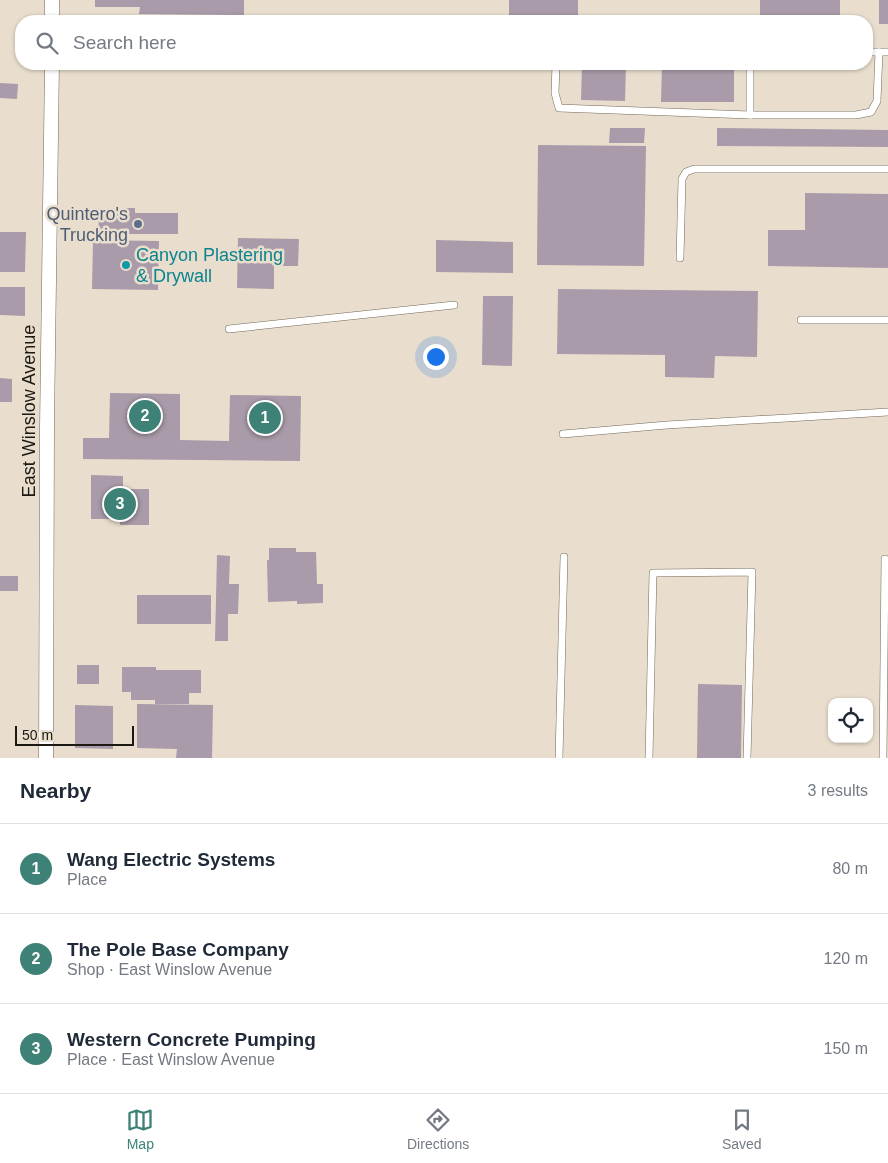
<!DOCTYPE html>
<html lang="en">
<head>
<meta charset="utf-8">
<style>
  :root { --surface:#fff; --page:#f2f2f3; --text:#1f2937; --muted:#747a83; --line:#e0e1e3; --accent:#3e8277 }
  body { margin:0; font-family:Helvetica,sans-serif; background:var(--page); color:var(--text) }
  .controls { position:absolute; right:15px; bottom:15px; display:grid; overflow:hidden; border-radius:10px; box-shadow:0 1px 4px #0004 }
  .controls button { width:45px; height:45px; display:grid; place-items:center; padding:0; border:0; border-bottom:1px solid var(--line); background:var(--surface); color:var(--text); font:25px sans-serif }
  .scale { position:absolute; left:15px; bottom:12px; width:119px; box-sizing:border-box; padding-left:5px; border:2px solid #1c1812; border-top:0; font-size:14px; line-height:18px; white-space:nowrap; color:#1c1812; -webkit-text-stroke:4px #e9decd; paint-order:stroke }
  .you { position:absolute; left:435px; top:356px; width:18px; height:18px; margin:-12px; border:4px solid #fff; border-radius:50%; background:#1a73e8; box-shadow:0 0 0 8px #1a73e833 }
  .badge { display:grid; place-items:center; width:32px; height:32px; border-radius:50%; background:var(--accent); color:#fff; font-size:16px; font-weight:700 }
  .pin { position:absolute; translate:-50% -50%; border:2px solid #fff; box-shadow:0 1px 5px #0006 }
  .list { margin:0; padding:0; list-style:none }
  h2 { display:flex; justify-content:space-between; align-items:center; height:65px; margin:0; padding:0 20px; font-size:21px }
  h2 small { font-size:16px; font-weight:400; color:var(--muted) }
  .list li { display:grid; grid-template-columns:32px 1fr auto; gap:15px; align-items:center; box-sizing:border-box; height:90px; padding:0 20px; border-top:1px solid var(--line) }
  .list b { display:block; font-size:19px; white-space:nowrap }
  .list p { margin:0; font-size:16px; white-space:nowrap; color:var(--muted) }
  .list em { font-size:16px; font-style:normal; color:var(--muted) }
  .icon { flex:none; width:28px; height:28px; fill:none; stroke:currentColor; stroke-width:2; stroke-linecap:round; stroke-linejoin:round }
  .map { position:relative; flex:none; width:888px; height:758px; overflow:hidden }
  .search { position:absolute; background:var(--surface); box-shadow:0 1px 4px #0004; left:15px; right:15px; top:15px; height:55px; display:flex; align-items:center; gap:12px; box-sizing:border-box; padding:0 18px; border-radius:20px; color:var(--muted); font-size:19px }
  .sheet { height:335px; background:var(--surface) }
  nav { display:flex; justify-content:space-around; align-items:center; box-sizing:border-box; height:70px; border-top:1px solid var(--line); background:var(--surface); font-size:14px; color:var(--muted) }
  nav a { display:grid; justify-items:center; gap:2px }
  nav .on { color:var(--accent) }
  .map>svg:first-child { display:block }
  .building { fill:#a99ba9 }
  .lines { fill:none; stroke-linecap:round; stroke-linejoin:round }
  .lane-casing { stroke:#726859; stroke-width:8 }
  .street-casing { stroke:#726859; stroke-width:15 }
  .lane { stroke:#fff; stroke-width:7 }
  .street { stroke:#fff; stroke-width:14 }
  .service-dot { fill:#5c6f8a; stroke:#e9decd; stroke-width:2 }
  .culture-dot { fill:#0f9aa8; stroke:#e9decd; stroke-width:2 }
  .labels { text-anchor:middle; stroke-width:5; stroke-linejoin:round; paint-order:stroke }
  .service-label { font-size:18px; fill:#4e5e75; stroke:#e9decd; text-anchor:end }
  .culture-label { font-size:18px; fill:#0d838f; stroke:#e9decd; text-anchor:start }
  .street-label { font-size:18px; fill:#1c1812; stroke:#e9decd }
</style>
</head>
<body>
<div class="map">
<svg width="888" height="758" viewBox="0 0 888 758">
  <rect width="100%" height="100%" fill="#e9decd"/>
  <g class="building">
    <path d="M95,0H244V15L139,14L140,7H95Z"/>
    <rect x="509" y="0" width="69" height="20"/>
    <rect x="760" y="0" width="80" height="21"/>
    <rect x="879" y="0" width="9" height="24"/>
    <path d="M582,64H626L625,101L581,100Z"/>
    <path d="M662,65L734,66V102H661Z"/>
    <path d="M0,83L18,84L17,99L0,98Z"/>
    <path d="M610,128H645L644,143H609Z"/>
    <path d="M717,128L888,130V147L717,146Z"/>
    <path d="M538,145L646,146L644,266L537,265Z"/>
    <path d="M805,193L888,194V268L768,266V230H805Z"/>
    <path d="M98,208H135V213H178V234H99Z"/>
    <path d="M0,232H26L25,272H0Z"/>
    <path d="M238,238L299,239L298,266H274V289L237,288Z"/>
    <path d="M93,240L159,241L158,290L92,289Z"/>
    <path d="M436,240L513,242V273L436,272Z"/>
    <path d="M0,287H25V316L0,315Z"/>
    <path d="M558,289L758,291L757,357L715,356L714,378L665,377V355L557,354Z"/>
    <path d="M483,296H513L512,366L482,365Z"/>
    <path d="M0,378L12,379V402H0Z"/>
    <path d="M110,393L180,394V440L229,441L230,395L301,396L300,461L83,459V438H109Z"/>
    <path d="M91,475L123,476V489H149V525H120V519H91Z"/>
    <path d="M269,548H296V552H316L317,584H323V603L297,604V601L268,602L267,560H269Z"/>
    <path d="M217,555L230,556L229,584H239L238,614H228V641H215Z"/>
    <rect x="0" y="576" width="18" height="15"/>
    <rect x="137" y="595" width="74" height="29"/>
    <rect x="77" y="665" width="22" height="19"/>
    <path d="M122,667H156V670H201V693H189V704H155V700H131V692H122Z"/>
    <path d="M698,684L742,685L741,758H697Z"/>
    <path d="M137,704L213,705L212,758H176L177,749L137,748Z"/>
    <path d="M75,705L113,706V749L75,748Z"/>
  </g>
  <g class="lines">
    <g class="lane-casing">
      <g id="lane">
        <path d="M867,52H888"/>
        <path d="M556,64L555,93L559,108L750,115"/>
        <path d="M750,64V115H856L871,112L877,101L879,52"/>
        <path d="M680,258L682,179L686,172L694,169H888"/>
        <path d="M801,320H888"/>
        <path d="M229,329L454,305"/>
        <path d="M563,434L667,425L888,412"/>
        <path d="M559,758L564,557"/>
        <path d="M649,758L653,573L752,572L747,758"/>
        <path d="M883,758L885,559"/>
      </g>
    </g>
    <g class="street-casing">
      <g id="street">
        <path d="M52,21V0"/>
        <path d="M46,758L47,426L52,64"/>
      </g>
    </g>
    <use href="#lane" class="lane"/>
    <use href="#street" class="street"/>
  </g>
  <circle class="service-dot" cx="138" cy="224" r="5"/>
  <circle class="culture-dot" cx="126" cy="265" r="5"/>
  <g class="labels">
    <g class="service-label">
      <text x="128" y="220">Quintero's<tspan x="128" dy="21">Trucking</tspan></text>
    </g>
    <g class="culture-label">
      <text x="136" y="261">Canyon Plastering<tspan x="136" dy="21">&amp; Drywall</tspan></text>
    </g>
    <g class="street-label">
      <text transform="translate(29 411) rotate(-90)" y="6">East Winslow Avenue</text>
    </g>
  </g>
</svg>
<div class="controls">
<button><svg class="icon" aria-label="locate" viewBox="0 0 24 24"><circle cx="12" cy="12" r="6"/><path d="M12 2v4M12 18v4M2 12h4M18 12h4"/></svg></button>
</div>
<div class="scale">50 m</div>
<div class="you"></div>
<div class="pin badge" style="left:265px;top:418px">1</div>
<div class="pin badge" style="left:145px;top:416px">2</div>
<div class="pin badge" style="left:120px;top:504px">3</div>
<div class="search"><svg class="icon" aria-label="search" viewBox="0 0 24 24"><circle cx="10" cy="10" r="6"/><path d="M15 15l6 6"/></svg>Search here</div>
</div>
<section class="sheet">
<h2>Nearby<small>3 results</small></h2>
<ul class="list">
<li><span class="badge">1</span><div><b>Wang Electric Systems</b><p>Place</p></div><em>80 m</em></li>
<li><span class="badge">2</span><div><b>The Pole Base Company</b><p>Shop · East Winslow Avenue</p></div><em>120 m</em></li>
<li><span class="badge">3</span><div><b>Western Concrete Pumping</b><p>Place · East Winslow Avenue</p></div><em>150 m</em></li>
</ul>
</section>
<nav>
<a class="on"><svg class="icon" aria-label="map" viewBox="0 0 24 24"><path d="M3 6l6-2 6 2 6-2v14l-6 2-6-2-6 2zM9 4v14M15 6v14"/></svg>Map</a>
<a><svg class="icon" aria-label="directions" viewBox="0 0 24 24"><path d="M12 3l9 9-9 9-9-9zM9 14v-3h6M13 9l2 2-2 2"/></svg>Directions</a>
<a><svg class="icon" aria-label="saved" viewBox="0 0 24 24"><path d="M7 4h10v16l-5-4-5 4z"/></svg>Saved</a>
</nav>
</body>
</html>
